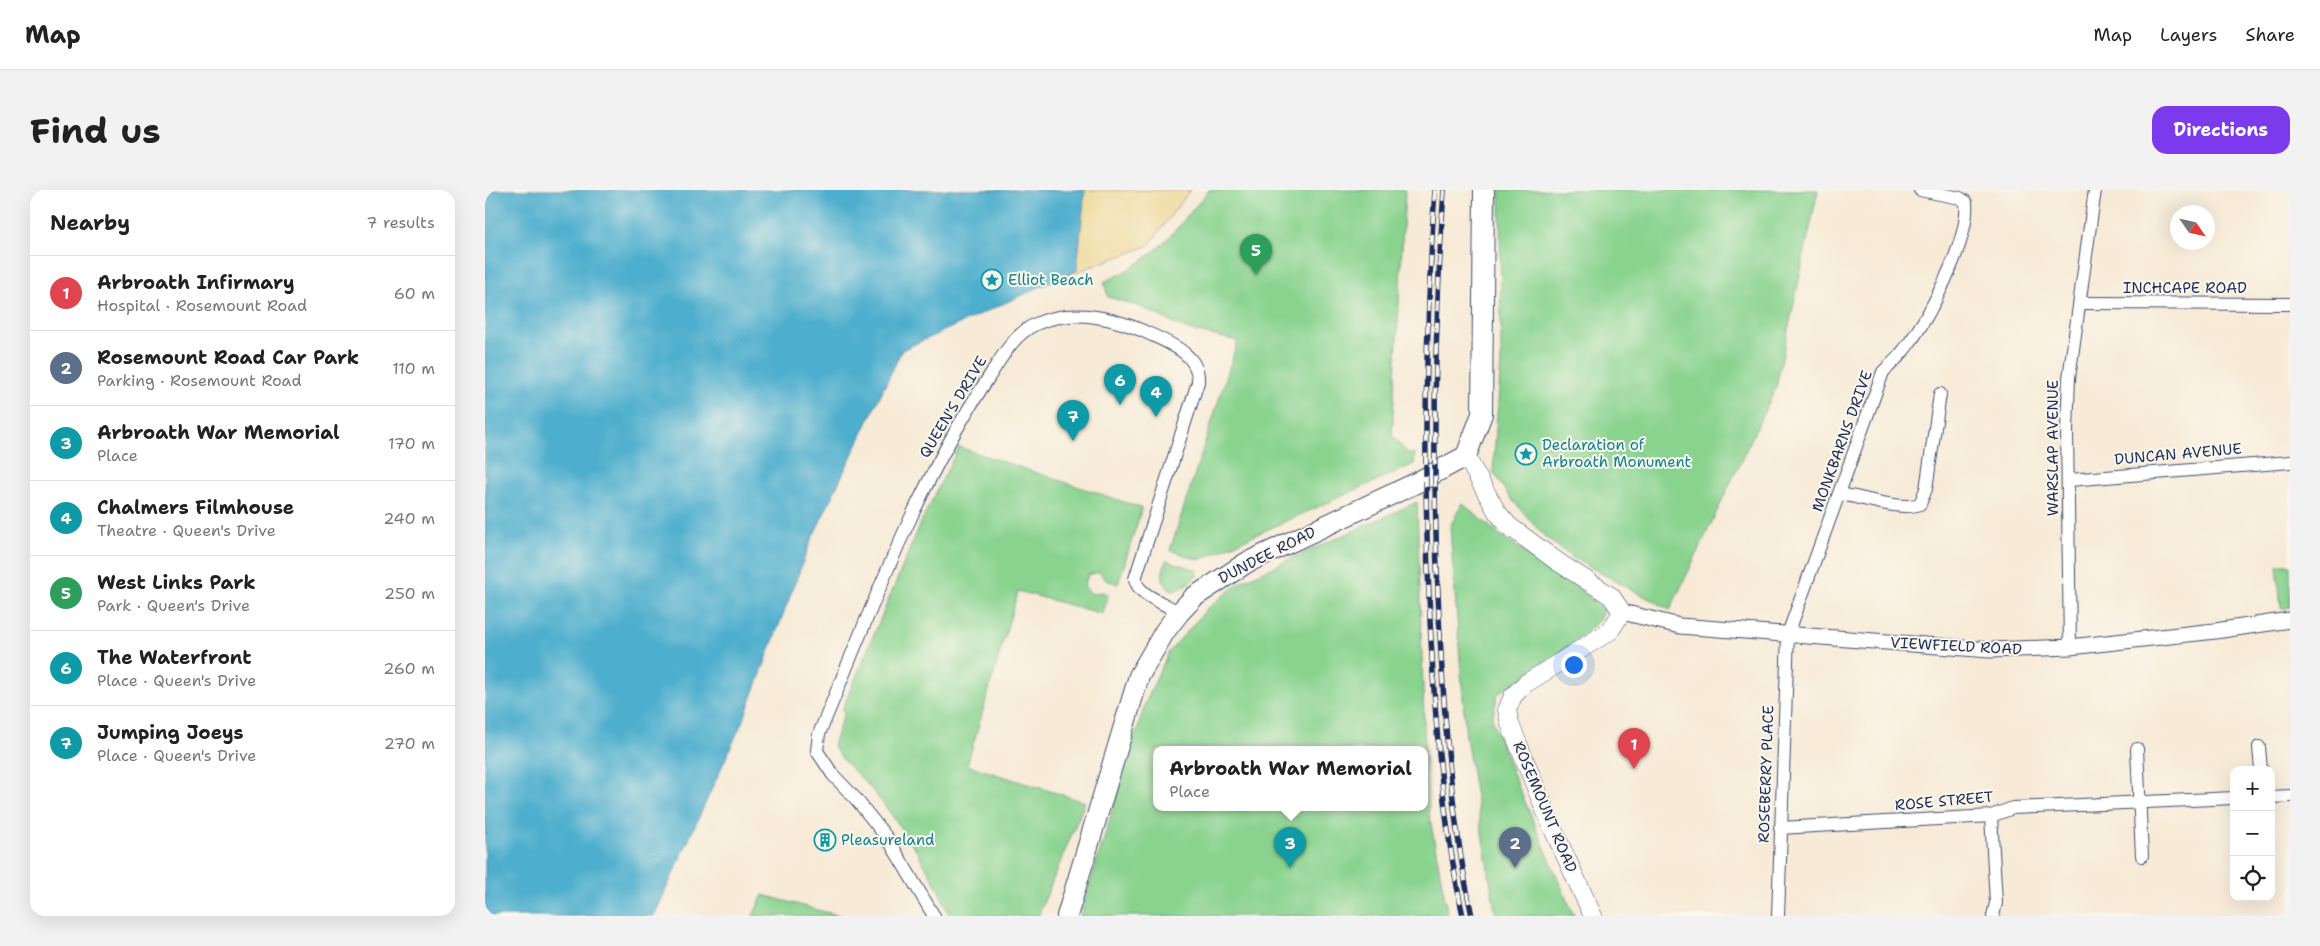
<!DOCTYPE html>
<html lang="en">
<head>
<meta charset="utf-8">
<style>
  :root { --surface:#fff; --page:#f2f2f2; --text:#222; --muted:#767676; --line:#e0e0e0; --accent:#7c3aed }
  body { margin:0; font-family:"Shantell Sans",sans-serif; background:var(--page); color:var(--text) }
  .controls { position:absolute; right:15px; bottom:15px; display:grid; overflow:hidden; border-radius:10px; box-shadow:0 5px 20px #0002 }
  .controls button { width:45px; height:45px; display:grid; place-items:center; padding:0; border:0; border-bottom:1px solid var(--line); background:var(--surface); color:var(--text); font:25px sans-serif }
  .compass { position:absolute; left:1685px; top:15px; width:45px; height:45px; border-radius:50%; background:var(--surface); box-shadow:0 5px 20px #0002; rotate:124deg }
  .you { position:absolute; left:1088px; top:474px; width:18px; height:18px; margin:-12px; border:4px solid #fff; border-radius:50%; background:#1a73e8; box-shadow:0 0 0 8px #1a73e833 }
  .badge { display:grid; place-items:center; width:32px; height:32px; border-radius:50%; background:var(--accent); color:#fff; font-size:16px; font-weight:700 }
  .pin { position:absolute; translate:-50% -41px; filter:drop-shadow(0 1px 2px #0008) }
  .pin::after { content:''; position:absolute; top:26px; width:18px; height:15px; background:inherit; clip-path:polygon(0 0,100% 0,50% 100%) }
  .popup { position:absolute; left:668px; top:556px; width:275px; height:65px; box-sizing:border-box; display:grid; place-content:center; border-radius:10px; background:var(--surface); filter:drop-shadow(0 1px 4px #0005); font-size:16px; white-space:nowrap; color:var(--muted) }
  .popup b { font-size:19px; color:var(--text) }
  .popup::after { content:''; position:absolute; left:50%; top:100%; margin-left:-10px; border:10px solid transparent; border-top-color:var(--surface) }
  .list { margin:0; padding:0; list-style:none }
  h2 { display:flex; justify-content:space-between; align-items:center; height:65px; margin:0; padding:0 20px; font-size:21px }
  h2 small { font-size:16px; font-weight:400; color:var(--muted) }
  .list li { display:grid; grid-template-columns:32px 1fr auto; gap:15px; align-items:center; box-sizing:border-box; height:75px; padding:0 20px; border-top:1px solid var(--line) }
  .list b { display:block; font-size:19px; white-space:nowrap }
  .list p { margin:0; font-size:16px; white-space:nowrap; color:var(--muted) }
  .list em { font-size:16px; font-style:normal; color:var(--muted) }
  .icon { flex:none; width:28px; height:28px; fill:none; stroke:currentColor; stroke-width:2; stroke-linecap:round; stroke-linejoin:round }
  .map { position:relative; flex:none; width:1805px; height:726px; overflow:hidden; border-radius:15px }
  header { display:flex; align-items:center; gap:30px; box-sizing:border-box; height:70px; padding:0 25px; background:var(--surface); border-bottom:1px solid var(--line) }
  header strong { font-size:24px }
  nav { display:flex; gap:28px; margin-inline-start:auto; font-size:18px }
  .intro { display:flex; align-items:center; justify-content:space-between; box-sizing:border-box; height:120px; padding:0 30px }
  h1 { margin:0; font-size:35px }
  .button { padding:12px 22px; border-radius:15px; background:var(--accent); color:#fff; font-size:18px; font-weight:700 }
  main { display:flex; gap:30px; padding:0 30px }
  aside { flex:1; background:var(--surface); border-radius:15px; box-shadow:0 5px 20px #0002 }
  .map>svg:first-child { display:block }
  .green { fill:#89d38f; stroke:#528176; fill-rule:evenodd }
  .sand { fill:#eeda9e; stroke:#84847e }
  .water { fill:#4eaecd; stroke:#346e96 }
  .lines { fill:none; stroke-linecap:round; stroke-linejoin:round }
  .minor-casing { stroke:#3c4b70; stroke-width:14 }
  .tertiary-casing { stroke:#3c4b70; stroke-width:17 }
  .secondary-casing { stroke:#3c4b70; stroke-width:19 }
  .primary-casing { stroke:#3c4b70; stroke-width:22 }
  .minor { stroke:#fff; stroke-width:12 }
  .tertiary { stroke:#fff; stroke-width:15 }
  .secondary { stroke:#fff; stroke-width:18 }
  .primary { stroke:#fff; stroke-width:20 }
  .rail-casing { stroke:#1b2f5e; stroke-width:5.5 }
  .rail { stroke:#fbf7ec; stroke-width:4; stroke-dasharray:11; stroke-linecap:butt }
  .labels { text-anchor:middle; stroke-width:4; stroke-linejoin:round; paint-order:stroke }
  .culture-label { font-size:15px; fill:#0d838f; stroke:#fbf7ec; text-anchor:start }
  .street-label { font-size:15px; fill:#1b2f5e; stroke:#fbf7ec }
</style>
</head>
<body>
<header>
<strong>Map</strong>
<nav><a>Map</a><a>Layers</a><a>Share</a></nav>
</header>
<div class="intro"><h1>Find us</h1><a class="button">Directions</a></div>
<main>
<aside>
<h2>Nearby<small>7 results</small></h2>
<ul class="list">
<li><span class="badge" style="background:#e0444e">1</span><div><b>Arbroath Infirmary</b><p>Hospital · Rosemount Road</p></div><em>60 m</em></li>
<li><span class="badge" style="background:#5c6f8a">2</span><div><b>Rosemount Road Car Park</b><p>Parking · Rosemount Road</p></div><em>110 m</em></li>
<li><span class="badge" style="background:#0f9aa8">3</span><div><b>Arbroath War Memorial</b><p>Place</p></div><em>170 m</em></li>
<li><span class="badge" style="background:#0f9aa8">4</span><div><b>Chalmers Filmhouse</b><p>Theatre · Queen's Drive</p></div><em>240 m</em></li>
<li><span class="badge" style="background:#2e9e5b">5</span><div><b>West Links Park</b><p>Park · Queen's Drive</p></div><em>250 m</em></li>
<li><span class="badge" style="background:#0f9aa8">6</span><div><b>The Waterfront</b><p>Place · Queen's Drive</p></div><em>260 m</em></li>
<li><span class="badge" style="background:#0f9aa8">7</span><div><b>Jumping Joeys</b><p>Place · Queen's Drive</p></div><em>270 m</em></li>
</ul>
</aside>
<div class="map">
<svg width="1805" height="726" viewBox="0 0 1805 726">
  <rect width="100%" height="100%" fill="#fbf7ec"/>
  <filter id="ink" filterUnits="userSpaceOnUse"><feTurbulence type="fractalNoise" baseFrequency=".02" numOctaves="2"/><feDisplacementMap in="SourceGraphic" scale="10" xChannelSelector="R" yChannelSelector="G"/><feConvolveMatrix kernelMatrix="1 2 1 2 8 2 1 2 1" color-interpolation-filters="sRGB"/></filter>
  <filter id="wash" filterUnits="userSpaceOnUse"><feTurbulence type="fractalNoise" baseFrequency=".0096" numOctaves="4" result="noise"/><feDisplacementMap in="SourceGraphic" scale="20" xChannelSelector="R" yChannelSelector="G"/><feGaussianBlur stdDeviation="1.12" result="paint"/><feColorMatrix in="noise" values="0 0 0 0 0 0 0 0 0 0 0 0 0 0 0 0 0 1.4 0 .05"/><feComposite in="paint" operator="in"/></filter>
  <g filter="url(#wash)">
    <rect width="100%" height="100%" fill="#f7ead6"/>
    <g class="green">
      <path d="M724,0H920L907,245L922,263L930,264L929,274L714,370L685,360L753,151L703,140L656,117L623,107L619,92C672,68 688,43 724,0Z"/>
      <path d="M1015,0H1333L1291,197L1185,420L1088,368L1059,346L1023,305L1008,281L1016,171Z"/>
      <path d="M474,257L657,318L633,394L621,390L614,382L603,385L599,396L607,404L617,402L623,404L618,424L533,401L482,575L600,612L553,726H465C447,681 419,639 388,601C376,586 356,572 348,555L360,521L357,520L438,328Z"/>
      <path d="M932,312L940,562L944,623L963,726H595L660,514L683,463L722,419L757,391ZM939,559V617H671V559Z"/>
      <path d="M977,313L1011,342L1098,402L1118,419L1115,429L1097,447L1013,503L1007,529L1031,591L1089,726H1011L981,548L965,337Z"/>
      <path d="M681,370L712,380L713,385L697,398L687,400C674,392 677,383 681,370Z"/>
      <path d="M1792,375H1805V417L1796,419Z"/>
      <path d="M278,705L355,726H268Z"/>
    </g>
    <path class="sand" d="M302,0H705L663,56L478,123Z"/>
    <path class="water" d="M0,0H600L592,80L417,160L325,353L260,526L169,726H0Z"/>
  </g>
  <g filter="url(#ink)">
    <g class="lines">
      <g class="minor-casing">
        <g id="minor">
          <path d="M1595,113L1805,114"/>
          <path d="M1584,290L1805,272"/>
          <path d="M1355,304C1376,307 1416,321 1435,314L1441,299L1455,204"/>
          <path d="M1585,457L1582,240L1584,188L1610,0"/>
          <path d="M1774,557L1776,580"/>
          <path d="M1652,559L1657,666"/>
          <path d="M1786,607L1805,606"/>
          <path d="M1506,626L1511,713L1508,726"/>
          <path d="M1295,638L1506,626L1528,618L1749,608"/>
          <path d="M449,726L403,649L371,609L348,585L332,561L334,544C385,423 430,297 504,187C516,168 529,144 551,134C589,117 631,128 667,145C687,154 715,166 713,192L650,389C653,406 681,413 694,423"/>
          <path d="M1293,726L1303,444L1398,182C1405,175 1413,168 1419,160C1443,130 1485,50 1481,12L1475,8L1435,0"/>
        </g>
      </g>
      <g class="tertiary-casing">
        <path id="tertiary" d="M1137,422L1195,436L1505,460L1585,457L1730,441L1805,430"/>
      </g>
      <g class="secondary-casing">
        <path id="secondary" d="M981,266L1012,322L1024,336L1073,372L1126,406L1137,422L1125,441L1040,494L1028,506L1022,520L1025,534L1067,637L1108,726"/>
      </g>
      <g class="primary-casing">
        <path id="primary" d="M582,726L654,486L680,441L694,423L709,407L761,373L931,293L981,266L997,224L999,0"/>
      </g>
      <use href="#minor" class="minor"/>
      <use href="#tertiary" class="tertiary"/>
      <use href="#secondary" class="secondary"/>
      <use href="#primary" class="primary"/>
      <g class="rail-casing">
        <g id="rail">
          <path d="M950,0C940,144 938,286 945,430C950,529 957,629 978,726"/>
          <path d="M959,0C949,142 947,284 954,426C959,526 966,628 987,726"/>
        </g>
      </g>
      <use href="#rail" class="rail"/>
    </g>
  </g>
  <defs>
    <g id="sight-ring" transform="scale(1.125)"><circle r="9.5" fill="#fbf7ec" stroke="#0f9aa8" stroke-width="1.5"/><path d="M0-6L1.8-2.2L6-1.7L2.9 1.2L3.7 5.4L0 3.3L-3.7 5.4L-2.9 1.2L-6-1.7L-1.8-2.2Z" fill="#0f9aa8"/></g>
    <g id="building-ring" transform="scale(1.125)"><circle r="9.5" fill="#fbf7ec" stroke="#0f9aa8" stroke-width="1.5"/><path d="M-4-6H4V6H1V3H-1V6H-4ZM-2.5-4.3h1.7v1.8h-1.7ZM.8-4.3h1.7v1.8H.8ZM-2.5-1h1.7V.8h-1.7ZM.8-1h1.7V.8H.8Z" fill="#0f9aa8"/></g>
  </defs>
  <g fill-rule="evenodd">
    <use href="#sight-ring" x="507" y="90"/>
    <use href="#sight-ring" x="1041" y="264"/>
    <use href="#building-ring" x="340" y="650"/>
  </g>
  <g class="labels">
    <g class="culture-label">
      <text x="523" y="95">Elliot Beach</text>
      <text x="1057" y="260">Declaration of<tspan x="1057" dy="17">Arbroath Monument</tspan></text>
      <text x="356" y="655">Pleasureland</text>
    </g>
    <g class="street-label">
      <text x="1700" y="103">INCHCAPE ROAD</text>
      <text transform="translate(468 217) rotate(-59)" y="5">QUEEN'S DRIVE</text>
      <text transform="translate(1357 251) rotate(-70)" y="5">MONKBARNS DRIVE</text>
      <text transform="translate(1568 258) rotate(-90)" y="5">WARSLAP AVENUE</text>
      <text transform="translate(1693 264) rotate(-5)" y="5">DUNCAN AVENUE</text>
      <text transform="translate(782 365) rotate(-27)" y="5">DUNDEE ROAD</text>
      <text transform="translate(1471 456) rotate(3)" y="5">VIEWFIELD ROAD</text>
      <text transform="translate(1281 584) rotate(-88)" y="5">ROSEBERRY PLACE</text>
      <text transform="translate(1459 611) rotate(-5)" y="5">ROSE STREET</text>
      <text transform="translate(1060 617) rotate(67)" y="5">ROSEMOUNT ROAD</text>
    </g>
  </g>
</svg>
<div class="controls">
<button>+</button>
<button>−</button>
<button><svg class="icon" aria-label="locate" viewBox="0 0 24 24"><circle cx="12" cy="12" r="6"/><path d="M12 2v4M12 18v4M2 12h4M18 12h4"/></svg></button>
</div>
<svg class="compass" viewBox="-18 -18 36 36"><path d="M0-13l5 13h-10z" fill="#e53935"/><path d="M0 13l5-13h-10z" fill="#767676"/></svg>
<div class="you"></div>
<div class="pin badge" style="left:1149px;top:579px;background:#e0444e">1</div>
<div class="pin badge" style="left:1030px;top:678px;background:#5c6f8a">2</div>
<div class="pin badge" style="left:805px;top:678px;background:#0f9aa8">3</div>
<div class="popup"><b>Arbroath War Memorial</b>Place</div>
<div class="pin badge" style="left:671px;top:227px;background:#0f9aa8">4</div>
<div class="pin badge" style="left:771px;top:85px;background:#2e9e5b">5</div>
<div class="pin badge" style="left:635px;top:215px;background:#0f9aa8">6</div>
<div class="pin badge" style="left:588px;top:251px;background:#0f9aa8">7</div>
</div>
</main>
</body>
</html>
